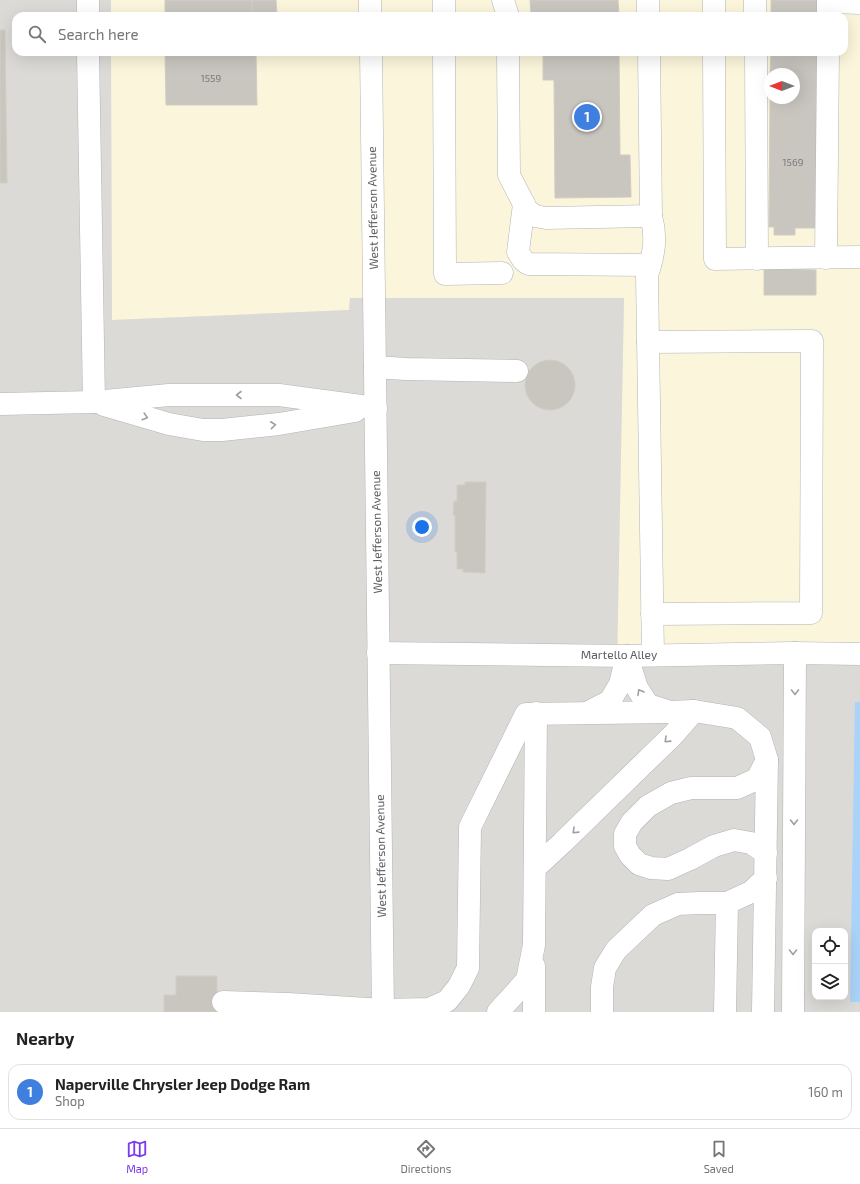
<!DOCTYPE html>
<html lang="en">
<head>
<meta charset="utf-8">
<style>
  :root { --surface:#fff; --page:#f2f2f2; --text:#222; --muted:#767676; --line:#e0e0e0; --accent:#7c3aed }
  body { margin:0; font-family:"Exo 2",sans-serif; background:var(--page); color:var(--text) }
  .controls { position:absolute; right:12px; bottom:12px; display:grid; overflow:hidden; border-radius:8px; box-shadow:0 4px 16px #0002 }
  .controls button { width:36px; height:36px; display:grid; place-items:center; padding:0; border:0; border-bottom:1px solid var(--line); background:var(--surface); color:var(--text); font:20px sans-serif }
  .compass { position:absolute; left:764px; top:68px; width:36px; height:36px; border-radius:50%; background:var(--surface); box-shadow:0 4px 16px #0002; rotate:270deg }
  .you { position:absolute; left:422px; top:527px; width:14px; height:14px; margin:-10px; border:3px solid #fff; border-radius:50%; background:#1a73e8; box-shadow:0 0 0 6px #1a73e833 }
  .badge { display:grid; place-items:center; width:26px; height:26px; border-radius:50%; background:var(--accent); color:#fff; font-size:13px; font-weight:700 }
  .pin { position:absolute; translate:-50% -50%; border:2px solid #fff; box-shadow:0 1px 4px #0006 }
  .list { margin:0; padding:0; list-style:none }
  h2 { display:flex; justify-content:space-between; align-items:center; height:52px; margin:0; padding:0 16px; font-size:17px }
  h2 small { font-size:13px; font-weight:400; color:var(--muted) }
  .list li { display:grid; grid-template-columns:26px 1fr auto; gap:12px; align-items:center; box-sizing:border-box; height:56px; margin:0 8px 8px; padding:0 8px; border:1px solid var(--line); border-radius:12px }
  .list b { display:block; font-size:15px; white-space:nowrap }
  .list p { margin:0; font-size:13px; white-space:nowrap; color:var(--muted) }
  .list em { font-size:13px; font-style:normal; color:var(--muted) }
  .icon { flex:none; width:22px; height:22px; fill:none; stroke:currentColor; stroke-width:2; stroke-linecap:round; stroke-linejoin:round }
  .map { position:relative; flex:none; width:860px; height:1012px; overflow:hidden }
  .search { position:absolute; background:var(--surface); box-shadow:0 4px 16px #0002; left:12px; right:12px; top:12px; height:44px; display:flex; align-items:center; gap:10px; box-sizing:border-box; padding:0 14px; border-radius:12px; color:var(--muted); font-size:15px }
  .sheet { height:116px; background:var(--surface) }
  nav { display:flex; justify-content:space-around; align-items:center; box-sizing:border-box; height:56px; border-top:1px solid var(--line); background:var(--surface); font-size:11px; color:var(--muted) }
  nav a { display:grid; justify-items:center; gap:2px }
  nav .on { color:var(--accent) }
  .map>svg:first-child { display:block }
  .commercial { fill:#fbf5db; fill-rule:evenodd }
  .industrial { fill:#dcdad6; fill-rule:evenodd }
  .water { fill:#a9d3f8 }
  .building { fill:#c9c6c0; stroke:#d1cdc3 }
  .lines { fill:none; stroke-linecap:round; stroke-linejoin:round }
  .minor-casing { stroke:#b1b4b8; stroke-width:23 }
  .minor { stroke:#fff; stroke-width:22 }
  .oneway { stroke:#9d9fa1 }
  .labels { text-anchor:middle; stroke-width:3; stroke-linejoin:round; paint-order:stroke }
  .number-label { font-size:10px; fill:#77797a }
  .street-label { font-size:12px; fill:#5c5f63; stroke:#fff }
</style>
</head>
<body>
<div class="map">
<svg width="860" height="1012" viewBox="0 0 860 1012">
  <rect width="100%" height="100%" fill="#edebe4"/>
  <path class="commercial" d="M111,0H860V664L617,665L624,298H350L349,310L112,320L111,52H844V16H111ZM770,74H794V98H770Z"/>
  <path class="industrial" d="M0,0H111V16H16V52H111L112,320L349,310L350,298H624L617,664H860V1012H0ZM815,931H845V997H815Z"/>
  <path class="water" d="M855,702H860V1002H850Z"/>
  <g class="building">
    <rect x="165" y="0" width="87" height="16"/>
    <path d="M252,0H276L277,16H252Z"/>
    <path d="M530,0H618L619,16H542V14H531Z"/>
    <rect x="771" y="0" width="48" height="16"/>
    <path d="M0,30H5L7,183H0Z"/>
    <path d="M165,52H256L257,105H166Z"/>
    <path d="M543,52H619L620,155H630L631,197L555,198L554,80H543Z"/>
    <path d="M771,52H818L817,228H795V235H774V227H769L770,98H794V74H770Z"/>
    <path d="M764,269L816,270V295H764Z"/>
    <circle cx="550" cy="385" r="25"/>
    <path d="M465,482H486L485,573L463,572V569H457V552H455V515H453L454,501H457V485H465Z"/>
    <path d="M176,976H217V1012H164V995H176Z"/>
  </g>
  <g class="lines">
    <g class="minor-casing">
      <g id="minor">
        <path d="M88,0V16"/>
        <path d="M370,0V16"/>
        <path d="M444,0V16"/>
        <path d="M503,0L508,16"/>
        <path d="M648,0V16"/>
        <path d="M714,0V16"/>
        <path d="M755,0V16"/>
        <path d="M828,16V2L860,3"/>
        <path d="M88,52L94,402"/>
        <path d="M371,52L383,1012"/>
        <path d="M444,52L445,274L502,273"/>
        <path d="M508,52L509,175L527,210L535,216L546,218L651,216L649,52"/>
        <path d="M714,52L715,259L860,257"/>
        <path d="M756,52L757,259"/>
        <path d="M524,204L518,252L523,260L528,264L650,265"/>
        <path d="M651,216C657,237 654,255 647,275L653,655"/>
        <path d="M826,258L828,52"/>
        <path d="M648,342L812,341L811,613L652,614"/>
        <path d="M375,367L406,369L517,371"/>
        <path d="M0,404L94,402L169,395H279L376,408"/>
        <path d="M104,405L169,424L203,430H222L279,424L355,411"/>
        <path d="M378,653L627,656L795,653L860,654"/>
        <path d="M627,656L637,688L648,705L667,711"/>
        <path d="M587,713L610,701L620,684L627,656"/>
        <path d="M766,853L751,843L734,840L714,846L690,859L668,869L651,868L639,864L630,855L625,846V834L632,822L648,806L671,793L691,788H737L757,779L767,760"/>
        <path d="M535,868L562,843L673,735L694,711"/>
        <path d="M223,1002L288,1004L383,1010L429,1009L447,1001L459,986L468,968L470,827L526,714L670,712L694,711L737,718L760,737L767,760L763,1012"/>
        <path d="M498,1012L527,980L534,945L536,713"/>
        <path d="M534,1012V966"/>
        <path d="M602,1012V987L605,968L616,950L653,915L678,904L699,903H727L751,892L766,878"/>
        <path d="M725,1012L727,903"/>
        <path d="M793,1012L795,653"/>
      </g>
    </g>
    <use href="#minor" class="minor"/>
  </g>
  <defs><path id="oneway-chevron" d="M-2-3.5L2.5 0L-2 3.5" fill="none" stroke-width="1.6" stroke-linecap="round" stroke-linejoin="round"/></defs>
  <g class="oneway">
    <use href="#oneway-chevron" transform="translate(239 395) rotate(180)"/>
    <use href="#oneway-chevron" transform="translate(145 417) rotate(17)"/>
    <use href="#oneway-chevron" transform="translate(273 425) rotate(-6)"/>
    <use href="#oneway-chevron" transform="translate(640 692) rotate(-120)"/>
    <use href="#oneway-chevron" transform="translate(795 692) rotate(90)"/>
    <use href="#oneway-chevron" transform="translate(667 740) rotate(136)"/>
    <use href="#oneway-chevron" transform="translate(794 822) rotate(90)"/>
    <use href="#oneway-chevron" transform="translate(575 831) rotate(136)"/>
    <use href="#oneway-chevron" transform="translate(793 952) rotate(90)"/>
  </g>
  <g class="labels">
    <g class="number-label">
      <text x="211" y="82">1559</text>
      <text x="793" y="166">1569</text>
    </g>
    <g class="street-label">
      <text transform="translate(373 208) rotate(-91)" y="4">West Jefferson Avenue</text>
      <text transform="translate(377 532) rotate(-91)" y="4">West Jefferson Avenue</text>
      <text x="619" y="659">Martello Alley</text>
      <text transform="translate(381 856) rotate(-91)" y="4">West Jefferson Avenue</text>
    </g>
  </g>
</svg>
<div class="controls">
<button><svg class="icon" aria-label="locate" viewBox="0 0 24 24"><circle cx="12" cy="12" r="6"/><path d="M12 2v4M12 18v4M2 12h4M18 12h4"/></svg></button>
<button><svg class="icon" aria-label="layers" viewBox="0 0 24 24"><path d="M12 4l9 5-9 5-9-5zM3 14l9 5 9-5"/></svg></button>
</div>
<svg class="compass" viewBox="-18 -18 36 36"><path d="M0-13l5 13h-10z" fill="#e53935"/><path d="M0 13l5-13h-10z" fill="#767676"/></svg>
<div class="you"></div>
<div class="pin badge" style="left:587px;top:117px;background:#3f7fe0">1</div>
<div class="search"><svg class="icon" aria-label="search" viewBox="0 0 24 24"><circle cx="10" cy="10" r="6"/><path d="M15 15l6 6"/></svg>Search here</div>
</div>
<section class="sheet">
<h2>Nearby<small></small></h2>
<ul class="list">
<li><span class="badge" style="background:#3f7fe0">1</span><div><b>Naperville Chrysler Jeep Dodge Ram</b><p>Shop</p></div><em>160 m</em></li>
</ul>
</section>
<nav>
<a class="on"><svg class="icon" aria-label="map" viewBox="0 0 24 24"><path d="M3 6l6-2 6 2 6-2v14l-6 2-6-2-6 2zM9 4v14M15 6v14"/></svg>Map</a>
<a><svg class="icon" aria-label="directions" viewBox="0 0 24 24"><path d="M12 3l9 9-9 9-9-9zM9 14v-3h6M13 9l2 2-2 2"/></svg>Directions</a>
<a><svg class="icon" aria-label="saved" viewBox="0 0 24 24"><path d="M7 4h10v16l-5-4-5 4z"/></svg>Saved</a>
</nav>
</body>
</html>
